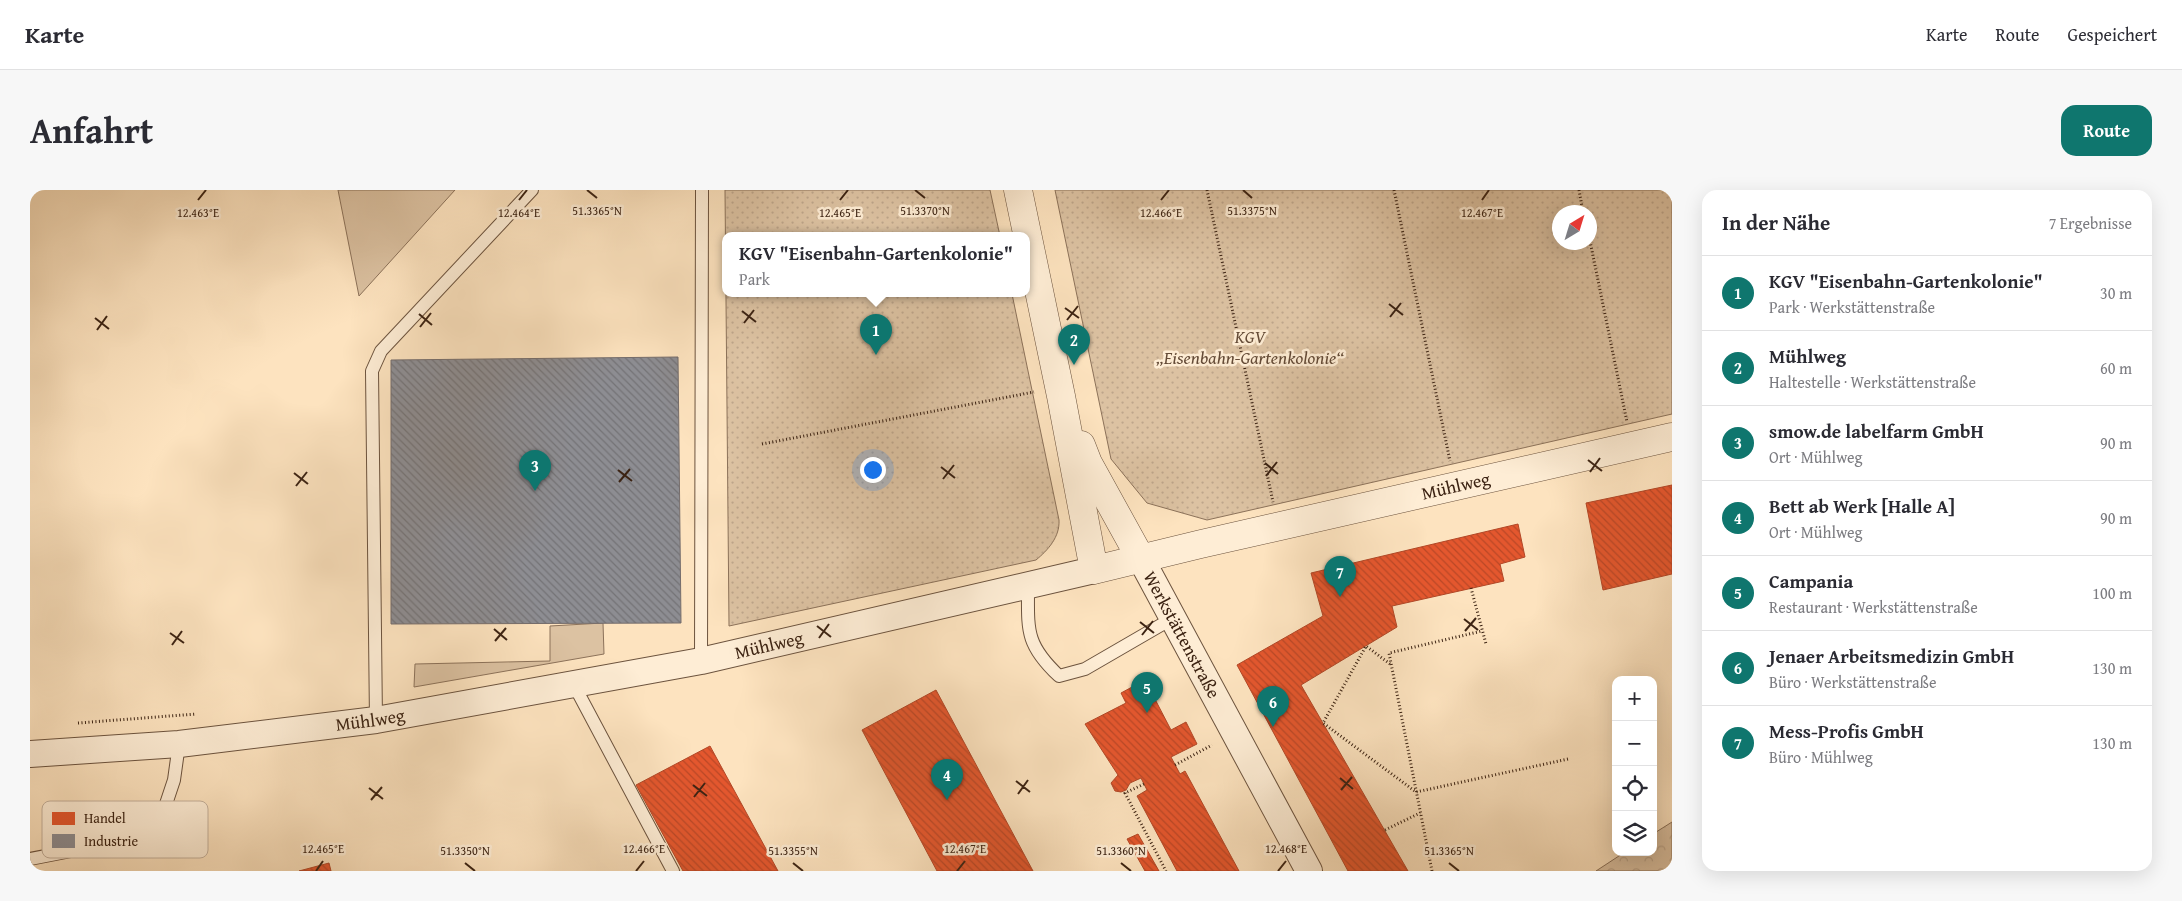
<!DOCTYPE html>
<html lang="de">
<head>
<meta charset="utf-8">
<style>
  :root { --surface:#fff; --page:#f7f7f7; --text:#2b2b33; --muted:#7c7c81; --line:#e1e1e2; --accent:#0f766e }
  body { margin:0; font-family:"Gentium Book Plus",serif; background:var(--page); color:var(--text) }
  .controls { position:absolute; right:15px; bottom:15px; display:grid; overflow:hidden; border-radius:10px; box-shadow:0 5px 20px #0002 }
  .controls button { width:45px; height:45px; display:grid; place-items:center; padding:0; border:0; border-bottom:1px solid var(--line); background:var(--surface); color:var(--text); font:25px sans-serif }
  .compass { position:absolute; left:1522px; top:15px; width:45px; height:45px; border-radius:50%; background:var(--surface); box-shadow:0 5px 20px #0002; rotate:38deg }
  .you { position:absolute; left:842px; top:279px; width:18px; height:18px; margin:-12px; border:4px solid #fff; border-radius:50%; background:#1a73e8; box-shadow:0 0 0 8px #1a73e833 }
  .badge { display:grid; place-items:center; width:32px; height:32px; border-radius:50%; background:var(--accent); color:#fff; font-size:16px; font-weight:700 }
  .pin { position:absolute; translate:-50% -41px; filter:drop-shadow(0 1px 2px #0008) }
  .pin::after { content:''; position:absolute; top:26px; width:18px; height:15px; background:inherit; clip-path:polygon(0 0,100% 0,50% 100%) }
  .popup { position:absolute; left:692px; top:42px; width:308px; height:65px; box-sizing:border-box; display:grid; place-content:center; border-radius:10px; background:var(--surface); filter:drop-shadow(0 1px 4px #0005); font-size:16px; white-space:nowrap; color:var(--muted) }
  .popup b { font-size:19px; color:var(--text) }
  .popup::after { content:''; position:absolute; left:50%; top:100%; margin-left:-10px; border:10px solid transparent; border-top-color:var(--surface) }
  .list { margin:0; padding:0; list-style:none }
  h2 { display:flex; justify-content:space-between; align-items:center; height:65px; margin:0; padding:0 20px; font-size:21px }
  h2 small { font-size:16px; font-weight:400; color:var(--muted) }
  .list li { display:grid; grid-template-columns:32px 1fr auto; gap:15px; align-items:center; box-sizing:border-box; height:75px; padding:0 20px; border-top:1px solid var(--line) }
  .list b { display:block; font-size:19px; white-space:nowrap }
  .list p { margin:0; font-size:16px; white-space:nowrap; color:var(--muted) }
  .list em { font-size:16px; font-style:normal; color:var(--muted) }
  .icon { flex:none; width:28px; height:28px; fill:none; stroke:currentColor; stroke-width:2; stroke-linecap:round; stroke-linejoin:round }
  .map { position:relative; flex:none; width:1642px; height:681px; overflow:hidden; border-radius:15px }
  header { display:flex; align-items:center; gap:30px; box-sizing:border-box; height:70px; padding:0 25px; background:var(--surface); border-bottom:1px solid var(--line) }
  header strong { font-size:24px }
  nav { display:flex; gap:28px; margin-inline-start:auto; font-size:18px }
  .intro { display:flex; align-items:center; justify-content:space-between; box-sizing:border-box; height:120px; padding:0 30px }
  h1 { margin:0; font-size:35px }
  .button { padding:12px 22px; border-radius:15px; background:var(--accent); color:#fff; font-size:18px; font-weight:700 }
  main { display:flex; gap:30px; padding:0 30px }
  aside { flex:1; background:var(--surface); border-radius:15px; box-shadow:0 5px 20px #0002 }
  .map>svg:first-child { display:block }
  .green { fill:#dcc2a2; stroke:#8c725a }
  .forest { fill:url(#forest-crowns); stroke:#8c725a }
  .garden { fill:url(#garden-dots); stroke:#8c725a; fill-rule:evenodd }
  .shops { fill:url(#shops-back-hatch); stroke:#b24726 }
  .industry { fill:url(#industry-back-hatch); stroke:#756d6c }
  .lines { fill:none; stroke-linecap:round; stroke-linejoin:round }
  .service-casing { stroke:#6c533e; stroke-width:14 }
  .minor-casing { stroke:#6c533e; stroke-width:28 }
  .tertiary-casing { stroke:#6c533e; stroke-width:29 }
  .path { stroke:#3c2313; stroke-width:3; stroke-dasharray:1 2.5; stroke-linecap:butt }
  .service { stroke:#feedd5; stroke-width:12 }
  .minor { stroke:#feedd5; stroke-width:26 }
  .tertiary { stroke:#feedd5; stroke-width:28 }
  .ticks { fill:none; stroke:#3c2313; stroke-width:2 }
  .labels { text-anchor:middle; stroke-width:5; stroke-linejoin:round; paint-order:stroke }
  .park-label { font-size:18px; font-style:italic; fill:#644b37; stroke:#feedd5 }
  .street-label { font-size:18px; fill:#3c2313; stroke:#feedd5 }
  .key { fill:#feedd5; stroke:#c4b09b; stroke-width:1 }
  .key-label { font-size:14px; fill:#3c2313 }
  .ticks-label { font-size:12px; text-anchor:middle; fill:#3c2313; stroke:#feedd5; stroke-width:5; stroke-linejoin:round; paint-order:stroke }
</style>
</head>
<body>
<header>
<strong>Karte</strong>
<nav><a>Karte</a><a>Route</a><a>Gespeichert</a></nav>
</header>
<div class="intro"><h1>Anfahrt</h1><a class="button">Route</a></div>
<main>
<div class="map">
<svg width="1642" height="681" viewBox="0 0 1642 681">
  <defs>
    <pattern id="forest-crowns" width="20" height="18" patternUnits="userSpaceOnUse" patternTransform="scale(1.25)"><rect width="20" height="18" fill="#dcc2a2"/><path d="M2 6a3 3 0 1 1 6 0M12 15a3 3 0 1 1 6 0" fill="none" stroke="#bea68b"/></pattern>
    <pattern id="garden-dots" width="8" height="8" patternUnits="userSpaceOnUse" patternTransform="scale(1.25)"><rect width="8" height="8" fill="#dcc2a2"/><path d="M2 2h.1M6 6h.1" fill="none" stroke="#bea68b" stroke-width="1.8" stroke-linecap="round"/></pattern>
    <pattern id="shops-back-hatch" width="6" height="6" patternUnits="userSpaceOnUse" patternTransform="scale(1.25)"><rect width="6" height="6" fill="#e4572e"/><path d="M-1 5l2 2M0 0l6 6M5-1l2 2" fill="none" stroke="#ba4826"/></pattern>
    <pattern id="industry-back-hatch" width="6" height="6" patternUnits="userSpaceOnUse" patternTransform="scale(1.25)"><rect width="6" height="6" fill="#8d8d92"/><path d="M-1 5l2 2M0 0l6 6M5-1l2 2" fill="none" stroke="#747376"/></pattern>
  </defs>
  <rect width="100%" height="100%" fill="#fde3bf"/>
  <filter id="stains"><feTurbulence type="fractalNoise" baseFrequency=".004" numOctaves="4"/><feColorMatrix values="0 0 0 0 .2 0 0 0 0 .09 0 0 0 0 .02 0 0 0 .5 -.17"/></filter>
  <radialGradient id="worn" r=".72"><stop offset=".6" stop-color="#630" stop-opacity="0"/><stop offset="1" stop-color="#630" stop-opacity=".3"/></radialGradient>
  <g class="green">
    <path d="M308,0H425L329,106Z"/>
    <path d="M573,433L574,464L384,497L385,474L520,471V436Z"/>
  </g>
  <path class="forest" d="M1642,632V681H1566L1595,662H1623V644Z"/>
  <g class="garden">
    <path d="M695,0H960L970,46H696V104H982L1029,330C1030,347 1018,360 1006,370L699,436Z"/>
    <path d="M1025,0H1642V224L1177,330L1117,313L1081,269ZM1530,22H1560V52H1530Z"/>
  </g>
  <g class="shops">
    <path d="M1642,295V384L1573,400L1556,313Z"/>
    <path d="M1488,334L1495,367L1470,374L1474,391L1362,416L1367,437L1271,495L1378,681H1318L1207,475L1293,426L1281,383Z"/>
    <path d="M1115,490L1141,540L1156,532L1167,554L1141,567L1150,584L1155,581L1209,681H1147L1107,606L1117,600L1111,588L1100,593L1096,600L1091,602L1085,601L1081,593L1088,585L1055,534L1096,513L1091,503Z"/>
    <path d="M906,500L1003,681H907L832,540Z"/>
    <path d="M680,556L748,681H653L606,595Z"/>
    <path d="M1108,644L1129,681H1115L1097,649Z"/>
    <path d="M299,673L301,681H269Z"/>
  </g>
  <path class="industry" d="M648,167L651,433L361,434V170Z"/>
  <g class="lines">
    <g class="service-casing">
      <g id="service">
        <path d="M998,396C998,440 995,454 1029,486L1055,479L1143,428"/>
        <path d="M671,471L672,0"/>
        <path d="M544,495L643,681"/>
        <path d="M346,530L342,181L351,161L502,0"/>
        <path d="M0,669L103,649L132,626L144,590L149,554"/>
      </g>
    </g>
    <g class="minor-casing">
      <g id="minor">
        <path id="s1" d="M1111,369L1279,681"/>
        <path id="s2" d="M0,564L149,554L346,530L671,471L1064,380"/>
      </g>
    </g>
    <g class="tertiary-casing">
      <g id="tertiary">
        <path id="s3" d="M988,0L1031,206L1064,380L1171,354L1642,247"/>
        <path d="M1051,255L1058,273L1111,369"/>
      </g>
    </g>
    <g class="path">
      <path d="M1177,0L1243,312"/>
      <path d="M1364,0L1420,271"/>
      <path d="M1549,0L1553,22"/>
      <path d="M1560,51L1597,232"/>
      <path d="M719,105L727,104"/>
      <path d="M732,254L1004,202"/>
      <path d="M1441,398L1456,454"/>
      <path d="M1360,474L1336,456L1293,533L1386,602L1538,569"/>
      <path d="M48,533L166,524"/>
      <path d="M1145,575L1182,555"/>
      <path d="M1114,594L1095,603L1136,681"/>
      <path d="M1355,640L1390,623"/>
      <path d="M1402,681L1359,463L1452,441"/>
    </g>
    <use href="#service" class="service"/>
    <use href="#minor" class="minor"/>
    <use href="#tertiary" class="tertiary"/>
  </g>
  <path class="ticks" d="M557,0L567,8M885,0L895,8M1213,0L1222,8M168,10L176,0M489,10L497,0M810,10L818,0M1131,10L1139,0M1452,10L1459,0M1359,114L1373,125M1035,118L1049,128M712,121L726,132M389,124L402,135M1360,127L1371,113M65,128L79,139M1037,130L1048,116M714,133L724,120M390,137L401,123M67,140L77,126M1558,270L1572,281M1235,273L1248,284M911,277L925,288M588,280L602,291M1560,282L1570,268M264,283L278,294M1236,286L1247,272M913,289L924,275M589,292L600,279M266,296L277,282M1434,429L1448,440M1110,432L1124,443M787,436L801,447M464,439L477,450M1435,441L1446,428M140,443L154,453M1112,445L1123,431M789,448L799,434M465,451L476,438M142,455L152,441M1310,588L1323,599M986,591L1000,602M663,595L677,606M339,598L353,609M1311,600L1322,587M988,604L998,590M664,607L675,593M341,610L352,597M435,673L445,681M763,673L773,681M1091,673L1101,681M1419,673L1429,681M286,681L293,671M606,681L614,671M927,681L935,671M1248,681L1256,671"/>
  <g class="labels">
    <g class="park-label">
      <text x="1220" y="153">KGV<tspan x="1220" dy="21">„Eisenbahn-Gartenkolonie“</tspan></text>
    </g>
    <g class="street-label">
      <text dy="6" stroke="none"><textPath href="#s3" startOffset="759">Mühlweg</textPath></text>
      <text dy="6" stroke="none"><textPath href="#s1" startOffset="86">Werkstättenstraße</textPath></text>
      <text dy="6" stroke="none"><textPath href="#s2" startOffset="748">Mühlweg</textPath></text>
      <text dy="6" stroke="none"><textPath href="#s2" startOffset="342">Mühlweg</textPath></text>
    </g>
  </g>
  <rect x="12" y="611" width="166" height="57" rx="8" class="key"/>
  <rect x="22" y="622" width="23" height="13" fill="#e4572e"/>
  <rect x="22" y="644" width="23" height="14" fill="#8d8d92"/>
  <g class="key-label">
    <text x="54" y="633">Handel</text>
    <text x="54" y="656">Industrie</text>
  </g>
  <g class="ticks-label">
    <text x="567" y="25">51.3365°N</text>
    <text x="895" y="25">51.3370°N</text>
    <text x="1222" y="25">51.3375°N</text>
    <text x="168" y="27">12.463°E</text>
    <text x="489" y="27">12.464°E</text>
    <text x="810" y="27">12.465°E</text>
    <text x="1131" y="27">12.466°E</text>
    <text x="1452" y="27">12.467°E</text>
    <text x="293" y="663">12.465°E</text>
    <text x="614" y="663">12.466°E</text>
    <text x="935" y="663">12.467°E</text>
    <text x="1256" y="663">12.468°E</text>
    <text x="435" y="665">51.3350°N</text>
    <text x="763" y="665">51.3355°N</text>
    <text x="1091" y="665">51.3360°N</text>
    <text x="1419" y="665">51.3365°N</text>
  </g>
  <rect width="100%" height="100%" filter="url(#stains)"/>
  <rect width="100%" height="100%" fill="url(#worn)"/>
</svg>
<div class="controls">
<button>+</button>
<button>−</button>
<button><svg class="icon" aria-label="locate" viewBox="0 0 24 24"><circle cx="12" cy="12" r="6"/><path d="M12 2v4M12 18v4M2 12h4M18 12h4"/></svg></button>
<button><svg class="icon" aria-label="layers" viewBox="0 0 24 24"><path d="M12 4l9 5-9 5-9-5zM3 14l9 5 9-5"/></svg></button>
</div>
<svg class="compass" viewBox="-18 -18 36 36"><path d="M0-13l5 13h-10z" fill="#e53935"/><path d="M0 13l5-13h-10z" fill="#7c7c81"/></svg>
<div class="you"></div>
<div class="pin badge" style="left:846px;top:165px">1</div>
<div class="popup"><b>KGV &quot;Eisenbahn-Gartenkolonie&quot;</b>Park</div>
<div class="pin badge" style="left:1044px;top:175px">2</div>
<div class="pin badge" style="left:505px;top:301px">3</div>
<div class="pin badge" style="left:917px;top:610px">4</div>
<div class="pin badge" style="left:1117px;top:523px">5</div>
<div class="pin badge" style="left:1243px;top:537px">6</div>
<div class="pin badge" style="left:1310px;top:407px">7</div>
</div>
<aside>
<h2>In der Nähe<small>7 Ergebnisse</small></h2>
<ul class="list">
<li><span class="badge">1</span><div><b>KGV &quot;Eisenbahn-Gartenkolonie&quot;</b><p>Park · Werkstättenstraße</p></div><em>30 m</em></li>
<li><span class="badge">2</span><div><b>Mühlweg</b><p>Haltestelle · Werkstättenstraße</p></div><em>60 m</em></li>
<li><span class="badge">3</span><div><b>smow.de labelfarm GmbH</b><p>Ort · Mühlweg</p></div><em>90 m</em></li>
<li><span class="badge">4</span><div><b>Bett ab Werk [Halle A]</b><p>Ort · Mühlweg</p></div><em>90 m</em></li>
<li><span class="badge">5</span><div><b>Campania</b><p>Restaurant · Werkstättenstraße</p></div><em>100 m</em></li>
<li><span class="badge">6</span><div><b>Jenaer Arbeitsmedizin GmbH</b><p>Büro · Werkstättenstraße</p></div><em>130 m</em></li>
<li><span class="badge">7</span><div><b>Mess-Profis GmbH</b><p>Büro · Mühlweg</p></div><em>130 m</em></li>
</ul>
</aside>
</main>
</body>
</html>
